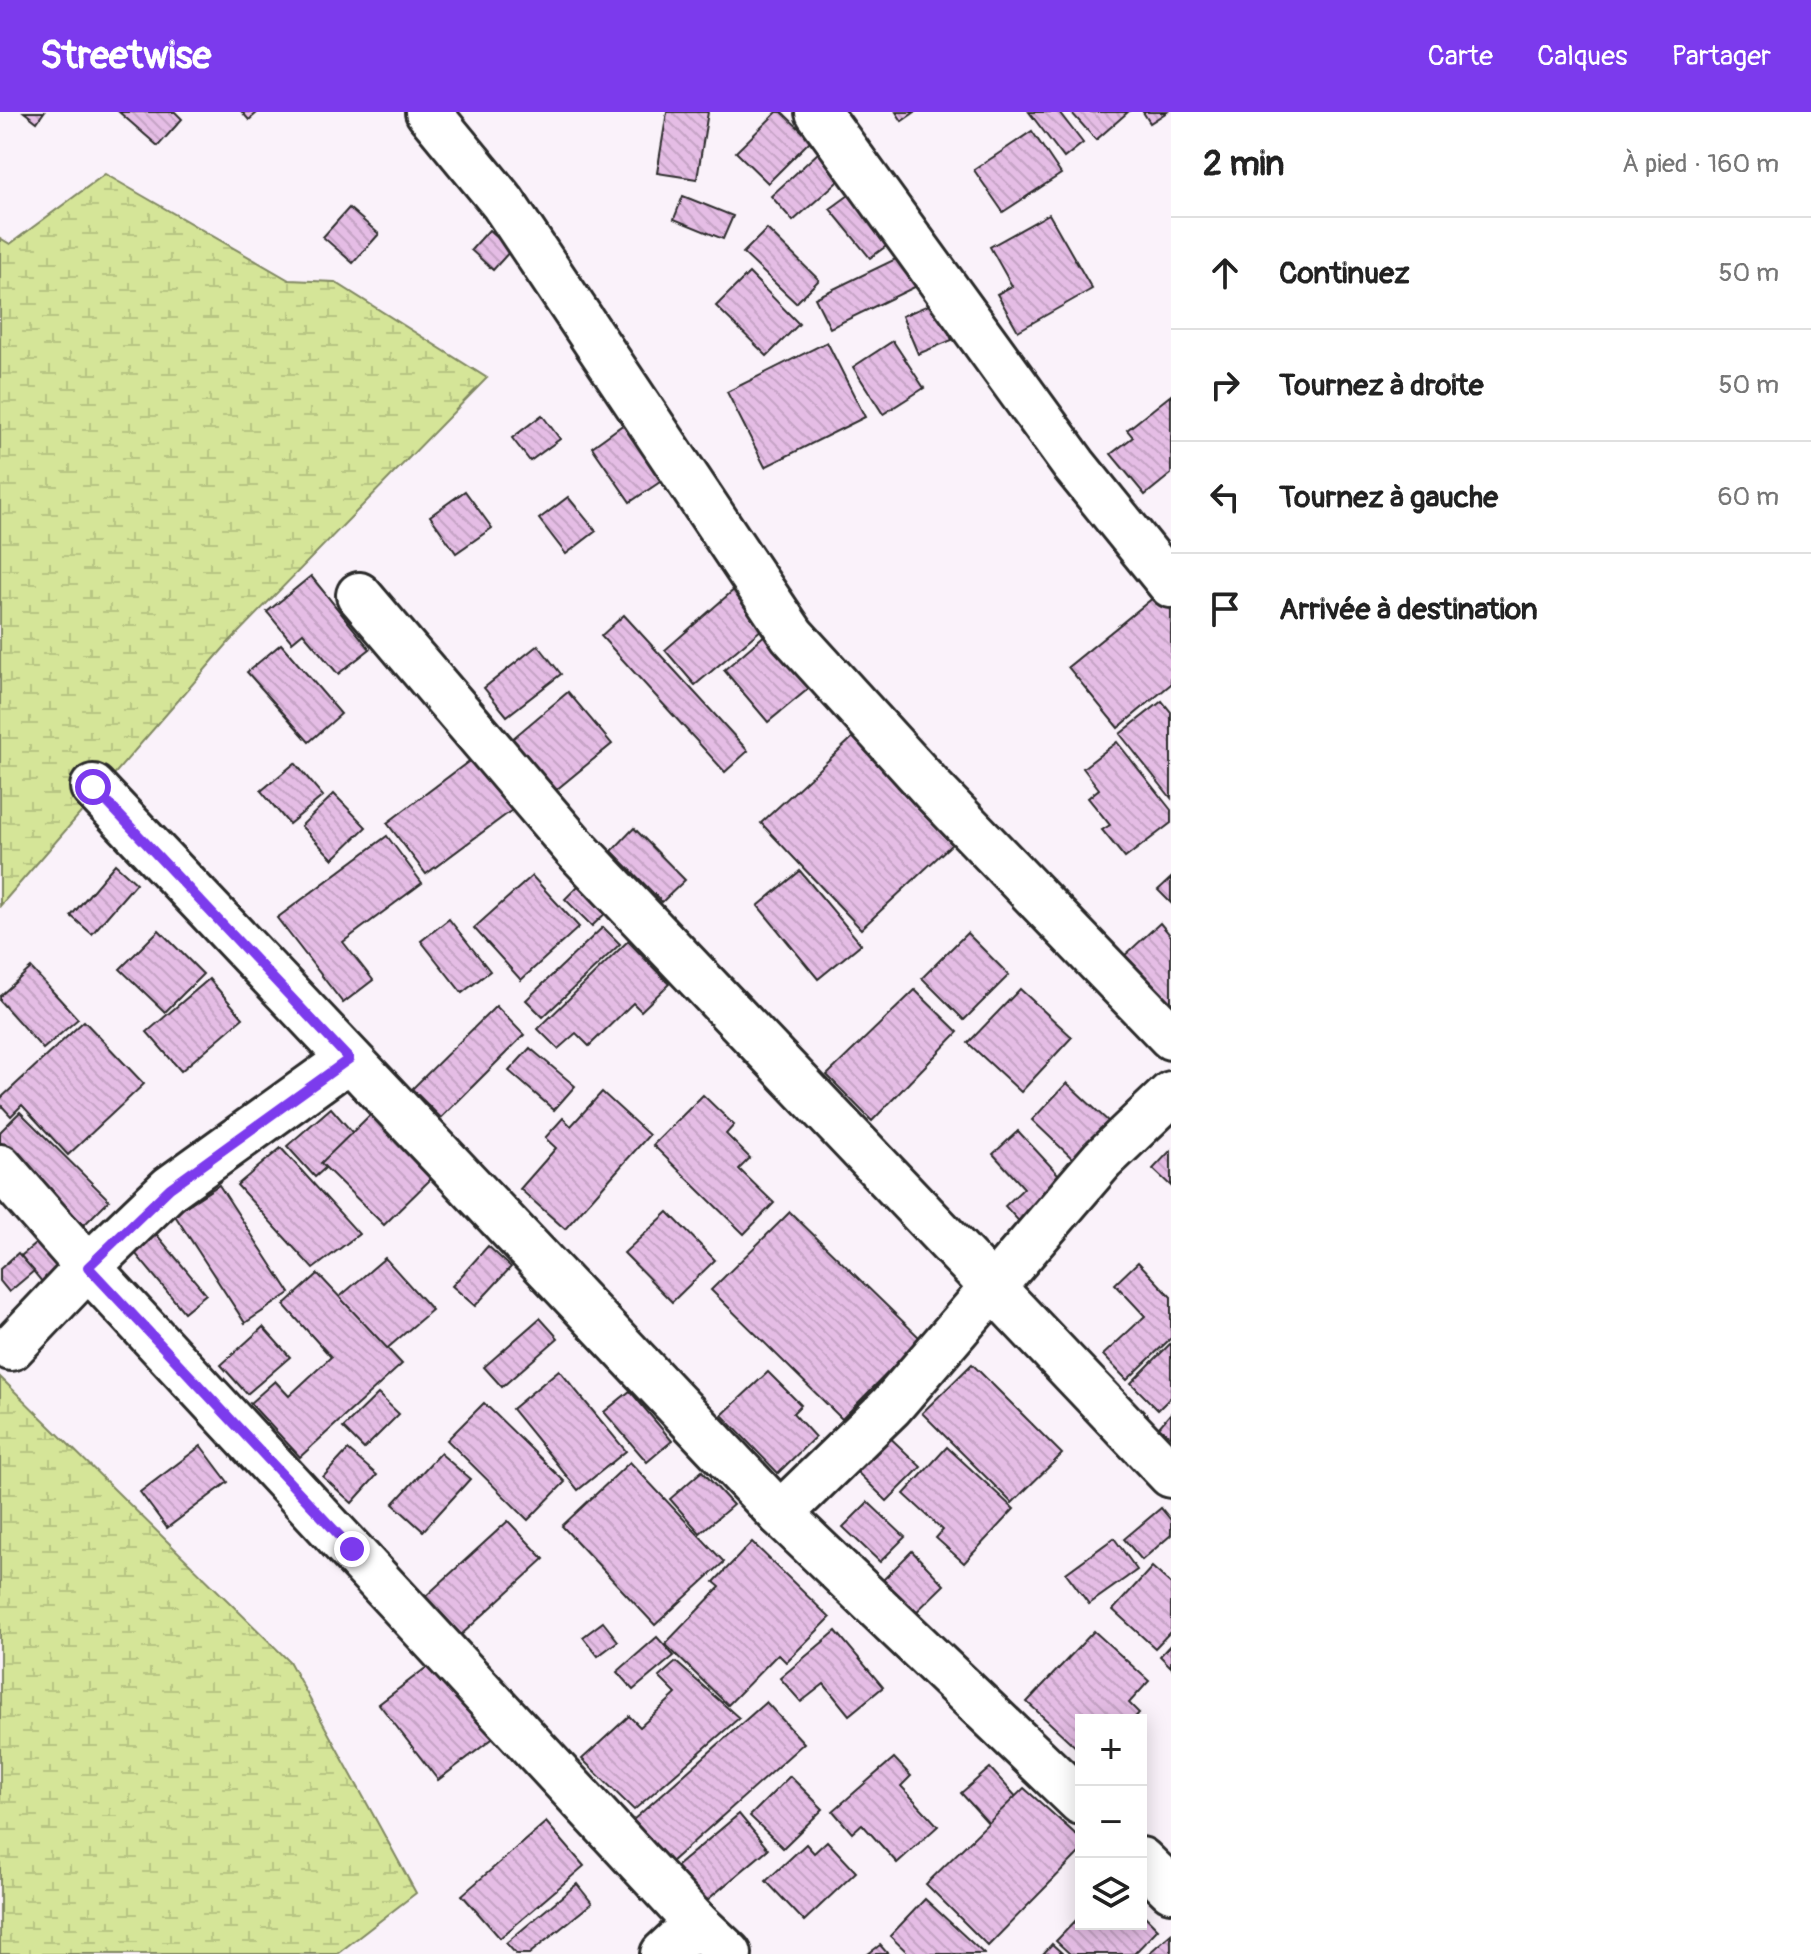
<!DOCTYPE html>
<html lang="fr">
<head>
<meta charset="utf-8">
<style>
  :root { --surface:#fff; --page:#f2f2f2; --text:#222; --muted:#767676; --line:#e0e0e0; --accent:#7c3aed }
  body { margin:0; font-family:Pangolin,sans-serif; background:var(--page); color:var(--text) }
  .controls { position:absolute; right:24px; bottom:24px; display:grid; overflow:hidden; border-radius:0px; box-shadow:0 4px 20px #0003 }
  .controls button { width:72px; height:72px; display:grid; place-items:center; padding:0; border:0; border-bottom:2px solid var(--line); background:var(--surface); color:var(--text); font:40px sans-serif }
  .stop { position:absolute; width:24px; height:24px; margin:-18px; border:6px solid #7c3aed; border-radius:50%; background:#fff }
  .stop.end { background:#7c3aed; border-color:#fff; box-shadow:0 2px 8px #0008 }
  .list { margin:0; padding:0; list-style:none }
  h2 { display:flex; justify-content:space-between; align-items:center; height:104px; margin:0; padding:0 32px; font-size:34px }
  h2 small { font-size:26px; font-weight:400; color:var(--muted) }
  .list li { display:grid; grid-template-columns:52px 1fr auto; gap:24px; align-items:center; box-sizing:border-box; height:112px; padding:0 32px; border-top:2px solid var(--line) }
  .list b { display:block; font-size:30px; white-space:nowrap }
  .list em { font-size:26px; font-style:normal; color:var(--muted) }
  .icon { flex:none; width:44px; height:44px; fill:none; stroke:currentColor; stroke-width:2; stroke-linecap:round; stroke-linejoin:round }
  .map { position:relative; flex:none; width:1171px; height:1842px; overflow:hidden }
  header { display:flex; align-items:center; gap:48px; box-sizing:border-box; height:112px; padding:0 40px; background:var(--accent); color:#fff }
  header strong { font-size:38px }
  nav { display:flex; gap:44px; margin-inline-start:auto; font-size:28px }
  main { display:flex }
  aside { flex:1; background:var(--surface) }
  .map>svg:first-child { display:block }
  .wetland { fill:url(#wetland-marsh); stroke:#808862; stroke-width:2 }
  .building { fill:url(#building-back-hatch); stroke:#2b2b2b; stroke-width:2 }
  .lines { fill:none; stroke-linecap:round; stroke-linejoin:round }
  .street-casing { stroke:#2b2b2b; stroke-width:50 }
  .street { stroke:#fff; stroke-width:44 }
  .route { stroke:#7c3aed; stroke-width:10 }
</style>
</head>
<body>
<header>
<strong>Streetwise</strong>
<nav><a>Carte</a><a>Calques</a><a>Partager</a></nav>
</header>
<main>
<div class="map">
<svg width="1171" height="1842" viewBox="0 0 1171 1842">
  <defs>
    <pattern id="wetland-marsh" width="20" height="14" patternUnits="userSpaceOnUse" patternTransform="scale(2)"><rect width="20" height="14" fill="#d5e598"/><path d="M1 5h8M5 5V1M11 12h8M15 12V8" fill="none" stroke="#b7c583"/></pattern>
    <pattern id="building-back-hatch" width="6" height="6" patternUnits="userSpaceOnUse" patternTransform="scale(2)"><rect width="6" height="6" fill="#e5bde5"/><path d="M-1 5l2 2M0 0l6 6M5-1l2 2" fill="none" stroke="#c5a3c5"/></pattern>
  </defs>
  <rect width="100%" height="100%" fill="#faf2fa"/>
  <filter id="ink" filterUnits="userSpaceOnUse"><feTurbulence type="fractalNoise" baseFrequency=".0125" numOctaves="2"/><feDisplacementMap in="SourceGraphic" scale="16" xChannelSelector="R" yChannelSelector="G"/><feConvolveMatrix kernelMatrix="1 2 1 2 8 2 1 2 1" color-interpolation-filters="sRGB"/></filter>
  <g filter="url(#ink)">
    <g class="wetland">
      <path d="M105,62L289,168L335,170L487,266L229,530L0,794V126L10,132Z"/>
      <path d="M0,1265L289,1549L416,1781L337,1842H0Z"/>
    </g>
    <g class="building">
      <path d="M24,0H44L37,10Z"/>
      <path d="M119,0H175L182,7L158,34Z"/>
      <path d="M242,0H258L249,8Z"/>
      <path d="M667,0H708L697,67L657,61Z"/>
      <path d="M777,0H782L811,28L768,71L736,40Z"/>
      <path d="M896,0H915L902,9Z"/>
      <path d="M1029,0H1059L1083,31L1064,46Z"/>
      <path d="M1071,0H1128L1096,28Z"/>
      <path d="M1143,0H1167L1150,11Z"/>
      <path d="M1032,19L1061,62L1003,100L974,58Z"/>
      <path d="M830,30L853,56L793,109L771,84Z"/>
      <path d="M849,83L889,132L870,146L830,97Z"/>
      <path d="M683,84L733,104L723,127L674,107Z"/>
      <path d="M349,96L379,122L353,151L323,125Z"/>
      <path d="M1049,102L1092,177L1018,219L997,182L1012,174L990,135Z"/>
      <path d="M767,117L819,168L796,191L743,141Z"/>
      <path d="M489,118L511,138L493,158L471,138Z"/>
      <path d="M908,141L923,171L830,216L815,186Z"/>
      <path d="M749,161L799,212L767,244L716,194Z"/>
      <path d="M936,190L952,228L918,242L902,204Z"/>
      <path d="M893,229L924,276L883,302L853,255Z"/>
      <path d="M827,230L865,305L765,355L727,280Z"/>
      <path d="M1171,283V362L1145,383L1111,342L1133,325L1127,318Z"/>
      <path d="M542,303L560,327L530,349L512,326Z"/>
      <path d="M624,312L663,368L630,390L592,335Z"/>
      <path d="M465,379L492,416L456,441L430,404Z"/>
      <path d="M568,385L596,419L566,442L539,407Z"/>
      <path d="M311,464L370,537L338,562L303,521L292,530L267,500Z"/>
      <path d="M736,476L768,512L695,573L665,538Z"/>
      <path d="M1159,481L1171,495V572L1118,616L1068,555Z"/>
      <path d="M624,503L748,639L725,660L601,524Z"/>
      <path d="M774,515L819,568L768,610L724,558Z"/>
      <path d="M281,532L341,602L309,630L247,560Z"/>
      <path d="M538,533L561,562L507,604L484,576Z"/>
      <path d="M568,580L612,632L556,678L512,627Z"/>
      <path d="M1162,589L1171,600V686L1120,622Z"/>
      <path d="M864,615L910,663L898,675L952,732L861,817L761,711Z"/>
      <path d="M1117,630L1171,698V711L1125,746L1102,718L1110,713L1088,686L1099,677L1083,656Z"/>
      <path d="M476,644L515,696L426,762L387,711Z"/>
      <path d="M295,651L323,684L289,712L261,679Z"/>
      <path d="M334,682L366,715L333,747L301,714Z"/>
      <path d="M634,716L685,768L662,790L612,739Z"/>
      <path d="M387,724L422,771L343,830L373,868L343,891L277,806Z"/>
      <path d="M115,752L136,771L92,822L71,804Z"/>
      <path d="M800,759L861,832L818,867L758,794Z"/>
      <path d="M532,764L579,815L521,868L474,816Z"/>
      <path d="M586,766L613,794L592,814L565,787Z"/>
      <path d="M1171,766V791L1158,778Z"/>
      <path d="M449,807L490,859L462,881L421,829Z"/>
      <path d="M1160,811L1171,824V898L1123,845Z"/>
      <path d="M603,815L620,832L543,905L526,888Z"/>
      <path d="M159,818L203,862L165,900L120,857Z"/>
      <path d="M967,821L1009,863L964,908L922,866Z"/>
      <path d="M628,829L669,872L641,899L633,891L589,934L576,921L558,937L538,917Z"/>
      <path d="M31,856L78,907L43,937L0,889V884Z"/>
      <path d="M209,867L243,906L181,959L147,920Z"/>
      <path d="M1020,877L1072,925L1021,980L968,931Z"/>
      <path d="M915,878L958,920L872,1009L827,963Z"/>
      <path d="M496,894L524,923L441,1006L412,977Z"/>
      <path d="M84,909L144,972L68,1043L22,993L11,1004L0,992V987Z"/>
      <path d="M530,936L575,974L554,998L509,959Z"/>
      <path d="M1067,971L1109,1010L1074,1048L1032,1008Z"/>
      <path d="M602,980L649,1023L565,1117L520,1077L556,1036L545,1026L563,1006L571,1014Z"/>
      <path d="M703,983L734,1013L726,1022L750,1046L739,1057L774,1091L744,1122L653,1033Z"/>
      <path d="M331,996L358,1027L315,1065L287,1034Z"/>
      <path d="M20,1000L109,1088L84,1113L0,1030V1020Z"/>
      <path d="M373,1000L435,1063L384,1113L321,1051Z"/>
      <path d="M1018,1019L1071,1076L1026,1117L1005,1094L1024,1076L993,1042Z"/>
      <path d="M281,1036L359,1122L313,1157L237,1073Z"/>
      <path d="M1171,1038V1074L1153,1057Z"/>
      <path d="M219,1073L290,1181L245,1211L174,1102Z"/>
      <path d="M668,1100L715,1148L672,1190L624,1141Z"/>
      <path d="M790,1100L921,1227L842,1307L711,1178Z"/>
      <path d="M152,1117L206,1182L184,1200L130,1135Z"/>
      <path d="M41,1127L71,1164L51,1181L21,1144Z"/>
      <path d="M488,1134L511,1155L475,1194L452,1174Z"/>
      <path d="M18,1141L34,1159L9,1180L0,1169V1157Z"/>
      <path d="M385,1146L432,1198L384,1239L337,1187Z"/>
      <path d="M1138,1150L1171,1185V1226L1127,1268L1103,1243L1145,1204L1115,1172Z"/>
      <path d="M318,1162L402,1252L300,1345L250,1291L275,1269L289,1284L331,1245L284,1193Z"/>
      <path d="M540,1206L558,1226L502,1275L484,1255Z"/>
      <path d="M263,1215L290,1245L247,1282L221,1253Z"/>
      <path d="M1171,1231V1285L1158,1298L1131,1271Z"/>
      <path d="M972,1252L1062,1342L1012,1391L922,1301Z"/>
      <path d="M559,1258L626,1339L578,1378L512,1297Z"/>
      <path d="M768,1260L801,1293L793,1301L815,1325L778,1361L722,1303Z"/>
      <path d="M630,1279L672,1329L647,1350L604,1300Z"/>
      <path d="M378,1282L399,1302L364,1337L343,1316Z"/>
      <path d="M484,1291L565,1370L528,1408L447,1328Z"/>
      <path d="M1171,1301V1325L1159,1315Z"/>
      <path d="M882,1318L921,1355L887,1389L849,1352Z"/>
      <path d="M201,1334L228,1370L167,1416L140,1380Z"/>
      <path d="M947,1335L1014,1397L964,1451L936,1426L943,1418L904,1382Z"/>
      <path d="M348,1338L377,1363L352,1391L323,1365Z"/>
      <path d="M440,1341L470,1367L423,1419L393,1392Z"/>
      <path d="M630,1350L724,1450L655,1513L562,1414Z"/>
      <path d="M702,1359L733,1393L700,1421L670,1387Z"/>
      <path d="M868,1390L905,1425L880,1450L843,1415Z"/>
      <path d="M1161,1396L1171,1408V1423L1142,1448L1124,1427Z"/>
      <path d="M508,1409L544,1447L450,1533L414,1495Z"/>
      <path d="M1114,1426L1137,1458L1089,1492L1066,1461Z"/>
      <path d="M752,1430L830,1506L786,1550L778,1542L728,1593L665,1532L720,1475L714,1470Z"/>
      <path d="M912,1439L944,1473L907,1509L875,1476Z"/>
      <path d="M1152,1455L1171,1472V1519L1155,1536L1113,1498Z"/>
      <path d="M603,1510L618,1529L598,1544L583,1525Z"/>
      <path d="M836,1519L883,1575L849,1603L824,1572L801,1590L780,1566Z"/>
      <path d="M1094,1519L1149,1569L1129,1591L1139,1601L1133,1608H1081V1640L1027,1590Z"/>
      <path d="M657,1525L674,1544L633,1578L617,1560Z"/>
      <path d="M1171,1532V1555L1160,1544Z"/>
      <path d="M440,1545L500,1621L438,1668L379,1592Z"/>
      <path d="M676,1550L739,1606L634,1698L582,1647L629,1604L640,1615L676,1582L659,1565Z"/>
      <path d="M766,1590L804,1631L671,1750L633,1708Z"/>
      <path d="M894,1646L911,1664L901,1674L938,1714L897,1751L862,1712L852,1721L833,1699Z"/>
      <path d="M990,1656L1020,1689L991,1714L961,1681Z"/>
      <path d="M790,1664L823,1697L783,1736L750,1704Z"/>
      <path d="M1024,1676L1081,1727V1739L988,1834L926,1772Z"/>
      <path d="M739,1702L768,1737L700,1794L671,1759Z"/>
      <path d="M546,1710L584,1754L500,1826L462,1783Z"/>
      <path d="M827,1729L856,1760L804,1809L766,1769L806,1732L814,1741Z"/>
      <path d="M577,1772L592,1791L529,1842H516L506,1831Z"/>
      <path d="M925,1787L984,1842H909L890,1824Z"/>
      <path d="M1141,1800L1158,1817L1134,1842H1070L1056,1829L1081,1803V1812H1141Z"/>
      <path d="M1171,1822V1842L1149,1841Z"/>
      <path d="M1052,1832L1063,1842H1043Z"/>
      <path d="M880,1833L888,1842H868Z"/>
    </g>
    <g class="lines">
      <g class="street-casing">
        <g id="street">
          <path d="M428,0L503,91L792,523L933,678L1171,925"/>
          <path d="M818,0L1074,353L1171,473"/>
          <path d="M359,483L574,735L1171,1363"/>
          <path d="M93,675L780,1402L1081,1690"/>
          <path d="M0,1055L88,1155L696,1811L729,1842"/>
          <path d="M11,1236L88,1155L170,1076L349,947"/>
          <path d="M780,1402L891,1294L1102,1048L1171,982"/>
          <path d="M1141,1748L1171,1777"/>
          <path d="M663,1842L696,1811"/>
        </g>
      </g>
      <use href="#street" class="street"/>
    </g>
  </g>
  <g class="lines" filter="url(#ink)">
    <path class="route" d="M93,675L349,947L170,1076L88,1155L352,1437"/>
  </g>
</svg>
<div class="controls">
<button>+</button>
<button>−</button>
<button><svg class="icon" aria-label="layers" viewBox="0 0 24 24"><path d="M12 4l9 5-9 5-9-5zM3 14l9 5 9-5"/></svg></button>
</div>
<div class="stop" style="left:93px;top:675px"></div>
<div class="stop end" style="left:352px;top:1437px"></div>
</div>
<aside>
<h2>2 min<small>À pied · 160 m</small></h2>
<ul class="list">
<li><svg class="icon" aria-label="ahead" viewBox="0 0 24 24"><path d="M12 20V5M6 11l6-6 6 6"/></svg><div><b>Continuez</b></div><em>50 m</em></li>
<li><svg class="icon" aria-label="right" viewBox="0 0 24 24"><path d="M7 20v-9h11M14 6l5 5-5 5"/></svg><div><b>Tournez à droite</b></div><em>50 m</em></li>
<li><svg class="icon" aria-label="left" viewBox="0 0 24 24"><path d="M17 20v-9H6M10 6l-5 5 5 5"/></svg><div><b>Tournez à gauche</b></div><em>60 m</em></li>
<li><svg class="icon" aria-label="arrive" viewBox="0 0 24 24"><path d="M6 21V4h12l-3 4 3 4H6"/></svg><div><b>Arrivée à destination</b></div></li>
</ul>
</aside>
</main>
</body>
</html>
